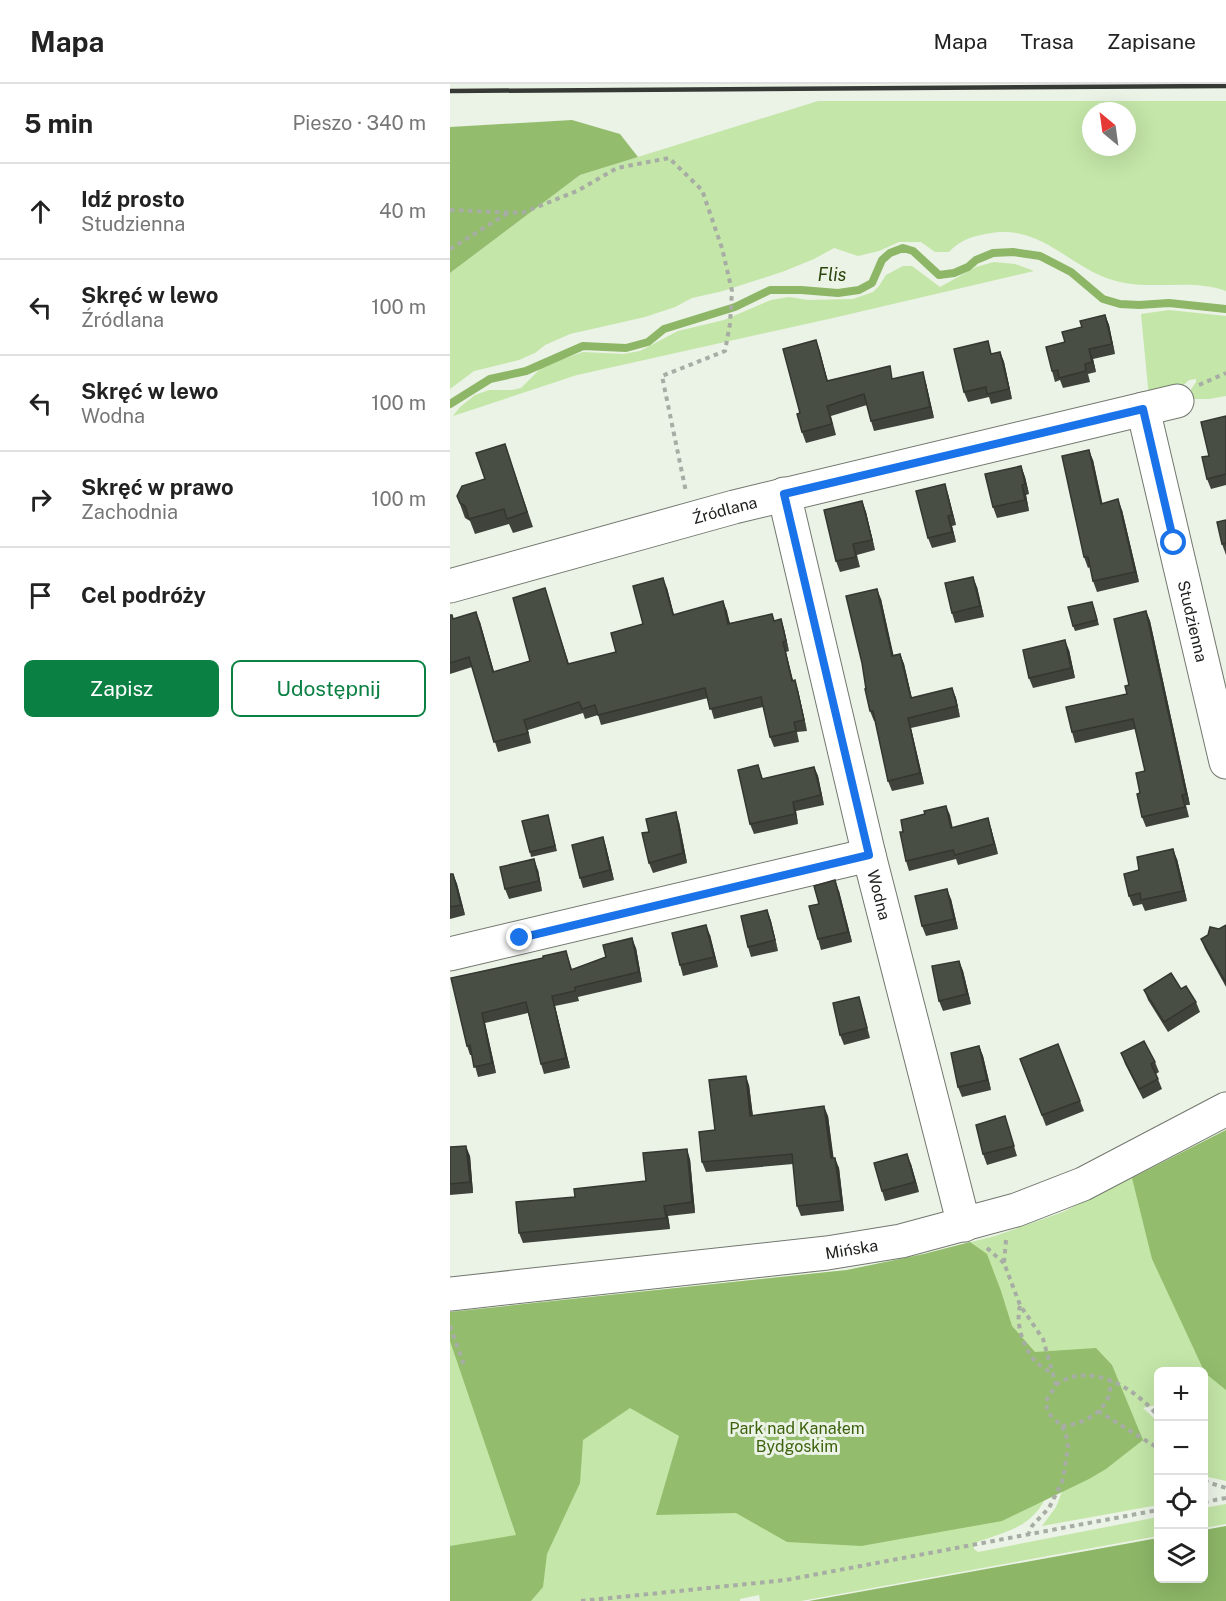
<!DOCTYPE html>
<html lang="pl">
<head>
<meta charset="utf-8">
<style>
  :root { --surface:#fff; --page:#f2f2f2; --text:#222; --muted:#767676; --line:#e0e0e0; --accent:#0b8043 }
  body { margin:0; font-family:"Public Sans",sans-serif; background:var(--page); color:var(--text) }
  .controls { position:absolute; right:18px; bottom:18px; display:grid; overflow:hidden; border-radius:9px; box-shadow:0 6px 24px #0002 }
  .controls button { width:54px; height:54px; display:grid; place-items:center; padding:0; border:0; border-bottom:2px solid var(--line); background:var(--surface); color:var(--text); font:30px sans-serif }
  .compass { position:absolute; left:632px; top:18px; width:54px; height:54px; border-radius:50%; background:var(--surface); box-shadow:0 6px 24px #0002; rotate:331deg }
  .stop { position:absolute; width:18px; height:18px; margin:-14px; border:4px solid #1a73e8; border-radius:50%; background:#fff }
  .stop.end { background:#1a73e8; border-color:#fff; box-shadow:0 2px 6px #0008 }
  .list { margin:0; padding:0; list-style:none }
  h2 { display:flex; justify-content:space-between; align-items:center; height:78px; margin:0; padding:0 24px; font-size:26px }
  h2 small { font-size:20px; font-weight:400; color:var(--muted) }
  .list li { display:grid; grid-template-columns:39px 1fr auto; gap:18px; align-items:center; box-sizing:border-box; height:96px; padding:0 24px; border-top:2px solid var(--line) }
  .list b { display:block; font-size:22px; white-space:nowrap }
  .list p { margin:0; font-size:20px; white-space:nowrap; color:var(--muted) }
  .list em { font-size:20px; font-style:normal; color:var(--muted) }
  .actions { display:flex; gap:12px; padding:18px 24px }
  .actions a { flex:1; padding:14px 0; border:2px solid var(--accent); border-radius:9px; text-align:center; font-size:21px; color:var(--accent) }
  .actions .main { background:var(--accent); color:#fff }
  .icon { flex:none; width:33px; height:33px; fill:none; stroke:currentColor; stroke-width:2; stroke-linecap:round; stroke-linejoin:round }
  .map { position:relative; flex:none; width:776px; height:1517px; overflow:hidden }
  header { display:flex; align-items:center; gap:36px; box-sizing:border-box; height:84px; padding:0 30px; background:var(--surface); border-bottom:2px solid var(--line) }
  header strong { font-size:28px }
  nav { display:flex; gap:33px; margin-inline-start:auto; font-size:21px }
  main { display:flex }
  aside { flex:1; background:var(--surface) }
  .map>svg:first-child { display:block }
  .green { fill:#c4e6a8; fill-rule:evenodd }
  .forest { fill:#93bc6d }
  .water { fill:#8db767 }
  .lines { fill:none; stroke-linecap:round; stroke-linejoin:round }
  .stream { stroke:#8db767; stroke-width:8 }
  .minor-casing { stroke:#72786e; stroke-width:35 }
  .path { stroke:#a7ada4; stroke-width:4; stroke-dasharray:4.5 4.5; stroke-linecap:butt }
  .minor { stroke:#fff; stroke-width:33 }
  .rail { stroke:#363935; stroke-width:4.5 }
  .wall { fill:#3f433b }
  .shaded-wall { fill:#333730 }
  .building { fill:#494e45; stroke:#333730; stroke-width:1.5 }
  .route { stroke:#1a73e8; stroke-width:8 }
  .labels { text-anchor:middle; stroke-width:6; stroke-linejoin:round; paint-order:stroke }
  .street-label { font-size:16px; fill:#20231f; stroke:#ebf2e6 }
  .park-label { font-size:16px; fill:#3d620d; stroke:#ebf2e6 }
  .water-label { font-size:18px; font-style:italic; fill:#2b450c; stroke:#ebf2e6 }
</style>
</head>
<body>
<header>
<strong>Mapa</strong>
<nav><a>Mapa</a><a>Trasa</a><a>Zapisane</a></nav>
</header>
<main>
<aside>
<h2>5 min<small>Pieszo · 340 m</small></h2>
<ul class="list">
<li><svg class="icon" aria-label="ahead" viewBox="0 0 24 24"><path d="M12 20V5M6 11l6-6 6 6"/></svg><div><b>Idź prosto</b><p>Studzienna</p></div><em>40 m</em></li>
<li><svg class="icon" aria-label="left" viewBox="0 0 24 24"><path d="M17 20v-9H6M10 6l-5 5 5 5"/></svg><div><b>Skręć w lewo</b><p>Źródlana</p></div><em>100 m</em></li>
<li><svg class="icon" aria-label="left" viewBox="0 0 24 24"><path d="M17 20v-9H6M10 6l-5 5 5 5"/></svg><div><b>Skręć w lewo</b><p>Wodna</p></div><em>100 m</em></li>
<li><svg class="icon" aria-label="right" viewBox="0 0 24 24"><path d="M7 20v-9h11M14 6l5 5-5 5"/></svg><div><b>Skręć w prawo</b><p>Zachodnia</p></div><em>100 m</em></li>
<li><svg class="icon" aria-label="arrive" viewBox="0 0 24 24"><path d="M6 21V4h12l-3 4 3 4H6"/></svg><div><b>Cel podróży</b></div></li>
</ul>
<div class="actions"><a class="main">Zapisz</a><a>Udostępnij</a></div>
</aside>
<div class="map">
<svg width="776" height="1517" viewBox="0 0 776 1517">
  <rect width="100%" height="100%" fill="#ebf2e6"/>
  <g class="green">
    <path d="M368,17H776V207C745,195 708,205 675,199C621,190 595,137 535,150C520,153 509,157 499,168H485L471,158H449L429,167L408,172L384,164L364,175L332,188L273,207L242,214L225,223L195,233L120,250L95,261L85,269L69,276L24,287L0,305V189L130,91ZM641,27H677V63H641Z"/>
    <path d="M544,178L565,180L584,187L383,234L127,291L3,332L10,323L25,311L39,306H62L71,304L91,284L110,276L133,268L173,270L190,267L228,247L274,236L321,216L339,213L358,216L403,215L423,208L429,202L436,191L453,182H462L490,203L526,183Z"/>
    <path d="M719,226L776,232V312L759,315H741L740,307L746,298V295L739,296L728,306L699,314L691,230Z"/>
    <path d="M776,1046V1397L754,1392V1288H708V1324L706,1321L693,1324L706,1336L708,1350V1421L592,1442L606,1423L619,1390L603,1397C587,1441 568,1444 527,1458L523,1461L524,1465L528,1468L708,1433V1452L351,1517H310L309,1511L290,1515V1517H0V1228L397,1186L474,1170L545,1152L613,1128Z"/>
    <path d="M776,1420V1440L754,1444V1424Z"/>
  </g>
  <g class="forest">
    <path d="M122,36L170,50L188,73L130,91L0,189V43Z"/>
    <path d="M776,1046V1306L755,1289L702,1175L682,1094Z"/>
    <path d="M520,1158L537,1170L551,1207L562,1242L585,1268L646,1264L662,1281L693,1356L656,1385L639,1395L552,1437L411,1462L337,1458L286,1429L206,1431L229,1352L180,1324L133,1356L130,1399L97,1470L93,1503L81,1517H0V1462L66,1451L0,1257V1228L397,1186L474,1170Z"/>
  </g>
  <path class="water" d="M776,1442V1517H359L708,1454V1494H754V1446Z"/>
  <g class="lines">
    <path class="stream" d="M0,320L40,295L76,287L133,262L176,264L198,258L214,245L285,223L320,206H351L388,209L409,206L422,199L432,176L440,169L453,164L463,167L489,191L504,189L518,183L526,176L543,169L563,168L590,172L621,188L653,215L670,220L689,221L719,219L776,225"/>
    <g class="minor-casing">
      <g id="minor">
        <path id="s1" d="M693,325L776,678"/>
        <path id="s2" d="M334,410L419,771L514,1141"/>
        <path id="s3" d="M0,502L284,423L727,317"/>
        <path d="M0,870L419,771"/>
        <path id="s4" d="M0,1210L377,1169L451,1157L566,1126L633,1100L776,1025"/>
      </g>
    </g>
    <g class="path">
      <path d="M0,126L72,129L127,107L167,84L219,74L252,106L272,164L282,207L280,240L275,267L212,292L236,408"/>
      <path d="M0,165L58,129"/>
      <path d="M749,301L776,289"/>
      <path d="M556,1156L554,1179L570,1221L593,1255L606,1301L596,1317L597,1325L601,1332L612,1342L616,1351L618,1363L614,1389L612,1398L599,1424L582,1442L579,1449"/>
      <path d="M537,1164L554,1179"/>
      <path d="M570,1222C565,1240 574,1266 587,1279C592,1283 598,1287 603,1290"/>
      <path d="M0,1242L14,1281"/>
      <path d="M606,1301C639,1276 685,1304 708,1332"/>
      <path d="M648,1327L708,1364"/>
      <path d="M612,1342C628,1341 649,1332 657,1316C660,1311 660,1303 661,1297"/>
      <path d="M754,1397L776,1404"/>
      <path d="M754,1418L776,1414"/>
      <path d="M131,1517L336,1496L708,1426"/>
    </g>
    <use href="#minor" class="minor"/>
    <path class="rail" d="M0,7L776,2"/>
  </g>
  <g class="wall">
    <path d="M655,231L659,241L665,270L643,275L646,288L638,290L640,298L613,304L610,296L605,298L602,287L615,258L632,243Z"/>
    <path d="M366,256L378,297L444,295L476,299L484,334L424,347L421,337L417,321L381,332L386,351L356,359L352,348L350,329Z"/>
    <path d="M550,268L554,278L562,315L541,320L539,313L518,318L514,308L542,270Z"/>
    <path d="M776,332V401L761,405L757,395L759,372Z"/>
    <path d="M60,375L83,443L63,449L59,440L25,450L20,437L15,434L7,412L35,395Z"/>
    <path d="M643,376L652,420L672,426L689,498L647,508L643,497L640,483L638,484L634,473Z"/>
    <path d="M571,382L575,393L579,410L576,411L579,427L547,434L543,423Z"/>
    <path d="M498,410L506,441L502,442L506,458L482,464L478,454Z"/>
    <path d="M412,417L416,428L425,466L407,471L410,483L390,488L386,477Z"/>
    <path d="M776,436V471L772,460Z"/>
    <path d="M527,503L534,533L505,539L502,529Z"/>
    <path d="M217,504L224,531L273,517L280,539L322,530L324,537L331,535L334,545L339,567L336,568L343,596L348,606L357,647L347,648L349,658L324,663L320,653L313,623L264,635L258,614L151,641L148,631L135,635L133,629L78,646L81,659L48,668L22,583L0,590V531L3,535L30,538L44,588L80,577L98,514L119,580L166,568L193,540Z"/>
    <path d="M431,515L443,571L450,570L454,580L462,614L502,604L506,614L510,633L461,644L474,700L442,707L438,697L425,637H424L420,627L416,605Z"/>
    <path d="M644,523L649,541L625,547L623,542Z"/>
    <path d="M696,527L700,537L740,721H736L739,733L696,743L692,733L690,709L695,687L685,645L625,659L622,648L677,610Z"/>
    <path d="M619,566L625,594L583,604L579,594Z"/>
    <path d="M308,681L313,695L364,683L368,692L374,721L346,727L348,740L304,750L300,740Z"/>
    <path d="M496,722L502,744H541L548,770L508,781L506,775L459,787L456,777L453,748L475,730Z"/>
    <path d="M98,731L107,767L81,773L80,768Z"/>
    <path d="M229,738L237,779L203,789L199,779Z"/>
    <path d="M153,753L156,763L164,796L133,804L130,794Z"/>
    <path d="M727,775L737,817L695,827L692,820L683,822L679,812L689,786Z"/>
    <path d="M88,786L92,807L59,815L55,805Z"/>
    <path d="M0,790H3L7,800L15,831L0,835Z"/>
    <path d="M389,807L402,858L371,866L368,855L369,820Z"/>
    <path d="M501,815L508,845L476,852L472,842Z"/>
    <path d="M317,826L321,837L328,867L301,873L298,863Z"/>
    <path d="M776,841V903L755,865L751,855Z"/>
    <path d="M260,851L268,883L233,892L230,881Z"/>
    <path d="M186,864L192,898L128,913L129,917L105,922L120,984L94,990L91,980L78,929L35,939L46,989L28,993L22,971H20L17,962L1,894L93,874L116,867L122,885Z"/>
    <path d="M509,877L513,887L521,920L493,927L489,917Z"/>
    <path d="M731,905L746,918L750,928L718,948L698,916L694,906Z"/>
    <path d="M409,913L412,923L420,954L394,961L390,951Z"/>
    <path d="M608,960L634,1027L596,1042L570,975Z"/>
    <path d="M529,962L533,972L541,1006L512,1013L508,1003Z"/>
    <path d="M671,969L705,978L709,988L706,990L712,1005L693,1015L675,980Z"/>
    <path d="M299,1001L303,1032H378L383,1074L389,1084L394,1127L351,1132L347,1122L343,1080L256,1088L252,1078L265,1046Z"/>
    <path d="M555,1032L567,1072L537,1081L533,1070Z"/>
    <path d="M0,1063L20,1072L23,1109L0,1111Z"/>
    <path d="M240,1075L245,1129L218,1132L220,1145L73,1159L69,1149L125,1113L196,1097Z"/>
    <path d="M461,1080L469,1108L435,1117L432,1107Z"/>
  </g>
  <g class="shaded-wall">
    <path d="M655,231L659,241L665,270L662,260Z"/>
    <path d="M366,256L370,267L380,307L377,297Z"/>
    <path d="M639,265L643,275L646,288L642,278Z"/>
    <path d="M550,268L554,278L562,315L559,305Z"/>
    <path d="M473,288L476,299L484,334L480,323Z"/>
    <path d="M639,366L643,376L655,431L651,420Z"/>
    <path d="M571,382L575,393L579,410L575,400Z"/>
    <path d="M495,400L498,410L506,441L502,431Z"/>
    <path d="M572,401L576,411L579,427L575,416Z"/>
    <path d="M668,415L672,426L689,498L685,488Z"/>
    <path d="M412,417L416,428L425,466L422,456Z"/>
    <path d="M498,432L502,442L506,458L502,448Z"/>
    <path d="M523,493L527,503L534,533L530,522Z"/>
    <path d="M213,494L217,504L227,542L223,531Z"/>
    <path d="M427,505L431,515L446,582L442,572Z"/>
    <path d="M273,517L277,527L282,550L278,540Z"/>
    <path d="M696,527L700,537L740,721L736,710Z"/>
    <path d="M26,528L30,538L47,598L43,588Z"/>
    <path d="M331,535L334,545L339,567L336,557Z"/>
    <path d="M615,556L619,566L625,594L621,584Z"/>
    <path d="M333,558L336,568L345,607L342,597Z"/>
    <path d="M450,570L454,580L464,624L461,614Z"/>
    <path d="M345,596L348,606L357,647L354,636Z"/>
    <path d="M502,604L506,614L510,633L507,622Z"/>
    <path d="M458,634L461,644L474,700L470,689Z"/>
    <path d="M364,683L368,692L374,721L371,711Z"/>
    <path d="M343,718L346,727L348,740L345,730Z"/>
    <path d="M496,722L500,731L505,754L501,744Z"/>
    <path d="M226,728L229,738L237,779L233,769Z"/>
    <path d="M538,734L541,744L548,770L544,760Z"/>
    <path d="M153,753L156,763L164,796L160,786Z"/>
    <path d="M723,765L727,775L737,817L733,807Z"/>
    <path d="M84,775L88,786L92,807L89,797Z"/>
    <path d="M3,790L7,800L15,831L11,821Z"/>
    <path d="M385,796L389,807L402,858L398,848Z"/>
    <path d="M497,805L501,815L508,845L504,835Z"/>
    <path d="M317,826L321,837L328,867L325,856Z"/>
    <path d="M256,841L260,851L268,883L264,873Z"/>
    <path d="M182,854L186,864L192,898L189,888Z"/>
    <path d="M509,877L513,887L521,920L517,910Z"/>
    <path d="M102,912L105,922L120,984L116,974Z"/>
    <path d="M32,929L35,939L46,989L42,979Z"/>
    <path d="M529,962L533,972L541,1006L537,996Z"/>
    <path d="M296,992L299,1001L304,1042L300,1032Z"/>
    <path d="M374,1022L378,1032L385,1084L381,1074Z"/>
    <path d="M16,1062L20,1072L23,1109L20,1098Z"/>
    <path d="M237,1065L240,1075L245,1129L242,1118Z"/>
    <path d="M457,1070L461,1080L469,1108L465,1098Z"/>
    <path d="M385,1074L389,1084L394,1127L391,1117Z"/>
    <path d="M214,1122L218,1132L220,1145L216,1134Z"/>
  </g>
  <g class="building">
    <path d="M655,231L662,260L639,265L642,278L635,280L636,287L609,294L608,286L602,287L596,263L615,258L612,248L632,243L630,237Z"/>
    <path d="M366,256L377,297L440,282L442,295L473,288L480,323L421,337L414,310L377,322L382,340L352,348L347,330L350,329L333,265Z"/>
    <path d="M538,257L541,270L550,268L559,305L537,310L536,303L514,308L504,265Z"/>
    <path d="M776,332V390L757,395L752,373L759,372L751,338Z"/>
    <path d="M55,360L77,428L57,435L54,425L19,435L15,422L10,419L7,412L12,402L35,395L26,369Z"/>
    <path d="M639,366L651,420L668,415L685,488L643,497L638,473H634L612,372Z"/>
    <path d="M571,382L575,400L572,401L575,416L543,423L535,390Z"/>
    <path d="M495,400L502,431L498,432L502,448L478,454L466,407Z"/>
    <path d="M412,417L422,456L403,460L406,473L386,477L374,426Z"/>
    <path d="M776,436V459L772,460L767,438Z"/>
    <path d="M523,493L530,522L502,529L495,499Z"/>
    <path d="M213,494L223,531L273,517L278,540L322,530L324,537L331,535L336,557L333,558L342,597L345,596L354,636L344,638L346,647L320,653L311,613L260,625L255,604L148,631L145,621L132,625L129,618L74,636L78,649L44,658L19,573L0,579V531H2L3,535L26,528L43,588L80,577L63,514L95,504L118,580L166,568L161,549L193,540L183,502Z"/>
    <path d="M427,505L442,572L450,570L461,614L502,604L507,622L458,634L470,689L438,697L423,627H420L415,605H416L412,579L396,512Z"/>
    <path d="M642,518L647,536L623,542L618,523Z"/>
    <path d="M696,527L736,710L732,711L735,723L692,733L687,710L690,709L686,689L695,687L683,635L622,648L616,623L677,610L675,602L679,601L664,535Z"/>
    <path d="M615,556L621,584L579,594L573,566Z"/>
    <path d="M308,681L312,695L364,683L371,711L343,718L345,730L300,740L288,686Z"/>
    <path d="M496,722L501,744L538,734L544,760L505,771L503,766L456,777L450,748H453L451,736L475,730L474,727Z"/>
    <path d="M226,728L233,769L199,779L192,749L199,748L196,735Z"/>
    <path d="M98,731L105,762L80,768L72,737Z"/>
    <path d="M153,753L160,786L130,794L122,761Z"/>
    <path d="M723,765L733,807L691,816L690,809L679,812L674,790L689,786L687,773Z"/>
    <path d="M84,775L89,797L55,805L50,783Z"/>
    <path d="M0,790H3L11,821L0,823Z"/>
    <path d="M385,796L398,848L368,855L359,822L369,820L364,802Z"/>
    <path d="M497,805L504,835L472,842L465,812Z"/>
    <path d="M317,826L325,856L298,863L291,832Z"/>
    <path d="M256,841L264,873L230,881L222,849Z"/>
    <path d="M776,841V899L751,855L758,851L760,843L769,845Z"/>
    <path d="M182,854L189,888L125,903V907L102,912L116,974L91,980L76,918L32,929L42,979L24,983L20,961L17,962L1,894L93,874V872L116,867L121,886L156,873L153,861Z"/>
    <path d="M509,877L517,910L489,917L482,882Z"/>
    <path d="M721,889L731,905L736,902L746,918L714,938L694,906Z"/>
    <path d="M409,913L417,944L390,951L383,919Z"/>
    <path d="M694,957L705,978L701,980L708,995L689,1005L671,969Z"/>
    <path d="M608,960L630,1017L592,1031L570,975Z"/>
    <path d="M529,962L537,996L508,1003L501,969Z"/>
    <path d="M296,992L300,1032L374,1022L381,1074H385L391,1117L347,1122L342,1070L252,1078L249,1048L265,1046L259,996Z"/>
    <path d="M555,1032L564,1062L533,1070L526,1041Z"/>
    <path d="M16,1062L20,1098L0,1100V1063Z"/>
    <path d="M237,1065L242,1118L214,1122L216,1134L69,1149L66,1118L125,1113L124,1105L196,1097L193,1069Z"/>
    <path d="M457,1070L465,1098L432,1107L424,1079Z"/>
  </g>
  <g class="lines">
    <path class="route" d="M70,854L419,771L334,410L693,325L724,459"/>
  </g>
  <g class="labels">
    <g class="street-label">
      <text dy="6" stroke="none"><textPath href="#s3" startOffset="285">Źródlana</textPath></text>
      <text dy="6" stroke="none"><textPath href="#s1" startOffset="218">Studzienna</textPath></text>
      <text dy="6" stroke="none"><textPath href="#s2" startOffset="412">Wodna</textPath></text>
      <text dy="6" stroke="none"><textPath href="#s4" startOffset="404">Mińska</textPath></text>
    </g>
    <g class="park-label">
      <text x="347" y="1350">Park nad Kanałem<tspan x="347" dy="18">Bydgoskim</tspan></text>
    </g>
    <g class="water-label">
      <text x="382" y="197">Flis</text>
    </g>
  </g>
</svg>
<div class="controls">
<button>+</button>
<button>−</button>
<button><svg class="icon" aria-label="locate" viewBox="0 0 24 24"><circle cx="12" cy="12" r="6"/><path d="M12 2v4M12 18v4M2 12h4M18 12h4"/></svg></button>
<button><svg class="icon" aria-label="layers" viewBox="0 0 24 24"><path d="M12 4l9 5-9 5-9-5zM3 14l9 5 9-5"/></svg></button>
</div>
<svg class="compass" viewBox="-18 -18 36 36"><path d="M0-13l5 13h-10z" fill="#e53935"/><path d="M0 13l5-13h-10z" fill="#767676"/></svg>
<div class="stop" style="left:724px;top:459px"></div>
<div class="stop end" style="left:70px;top:854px"></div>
</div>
</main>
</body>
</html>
